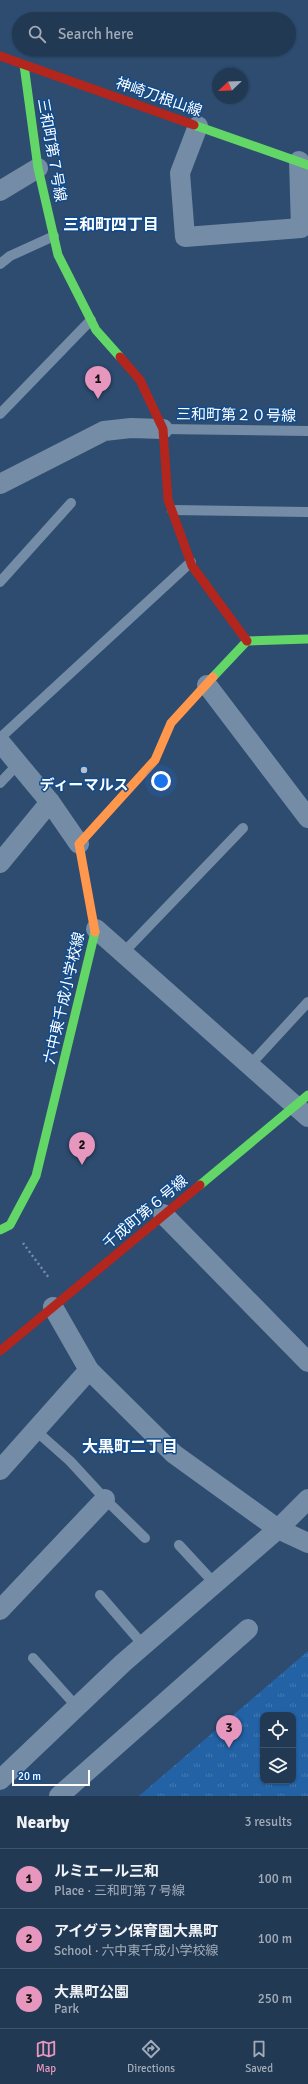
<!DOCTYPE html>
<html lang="en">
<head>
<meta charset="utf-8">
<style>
  :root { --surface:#223954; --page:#2a405a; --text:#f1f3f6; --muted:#a2acb8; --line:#3f536b; --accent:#e797bd }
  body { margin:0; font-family:Signika,"Noto Sans JP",sans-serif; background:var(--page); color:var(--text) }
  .controls { position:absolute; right:12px; bottom:12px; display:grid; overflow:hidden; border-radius:8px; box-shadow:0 1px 3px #0004 }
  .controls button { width:36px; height:36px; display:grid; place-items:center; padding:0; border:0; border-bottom:1px solid var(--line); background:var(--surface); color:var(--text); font:20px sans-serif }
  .compass { position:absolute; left:212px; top:68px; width:36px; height:36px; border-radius:50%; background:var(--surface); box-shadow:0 1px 3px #0004; rotate:247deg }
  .scale { position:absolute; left:12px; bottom:10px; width:78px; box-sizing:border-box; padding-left:4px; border:2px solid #fff; border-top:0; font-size:11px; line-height:14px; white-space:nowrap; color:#fff; -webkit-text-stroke:3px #104b8d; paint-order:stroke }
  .you { position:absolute; left:161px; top:781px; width:14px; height:14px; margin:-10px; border:3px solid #fff; border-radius:50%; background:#1a73e8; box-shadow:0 0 0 6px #1a73e833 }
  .badge { display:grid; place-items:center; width:26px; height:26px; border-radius:50%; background:var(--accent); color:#111; font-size:13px; font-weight:700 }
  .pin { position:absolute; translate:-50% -33px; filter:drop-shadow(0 1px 2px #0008) }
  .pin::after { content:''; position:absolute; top:21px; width:14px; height:12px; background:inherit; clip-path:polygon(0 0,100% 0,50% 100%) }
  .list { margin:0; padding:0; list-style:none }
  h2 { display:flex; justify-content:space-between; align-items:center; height:52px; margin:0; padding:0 16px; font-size:17px }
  h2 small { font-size:13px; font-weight:400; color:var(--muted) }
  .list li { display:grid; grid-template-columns:26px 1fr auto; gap:12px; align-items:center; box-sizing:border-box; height:60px; padding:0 16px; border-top:1px solid var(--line) }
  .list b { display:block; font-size:15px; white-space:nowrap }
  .list p { margin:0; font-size:13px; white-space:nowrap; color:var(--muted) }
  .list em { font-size:13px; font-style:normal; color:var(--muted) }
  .icon { flex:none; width:22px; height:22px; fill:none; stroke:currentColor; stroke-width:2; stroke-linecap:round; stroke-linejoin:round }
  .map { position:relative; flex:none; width:308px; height:1796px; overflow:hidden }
  .search { position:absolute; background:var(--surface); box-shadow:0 1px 3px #0004; left:12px; right:12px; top:12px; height:44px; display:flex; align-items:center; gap:10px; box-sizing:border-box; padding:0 14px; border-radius:22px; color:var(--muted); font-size:15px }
  .sheet { height:232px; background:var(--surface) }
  nav { display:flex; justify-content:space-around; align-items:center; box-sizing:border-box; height:56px; border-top:1px solid var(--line); background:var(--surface); font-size:11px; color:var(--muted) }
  nav a { display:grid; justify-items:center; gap:2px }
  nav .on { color:var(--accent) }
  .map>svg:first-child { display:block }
  .park { fill:url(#park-tufts); fill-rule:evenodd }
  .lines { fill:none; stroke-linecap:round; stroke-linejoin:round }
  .path { stroke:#748ca5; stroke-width:2.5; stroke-dasharray:2 3; stroke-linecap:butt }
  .lane { stroke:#748ca5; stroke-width:10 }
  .street { stroke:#748ca5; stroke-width:20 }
  .fast { stroke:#63d668; stroke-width:9 }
  .slow { stroke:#ff974d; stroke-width:9 }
  .jam { stroke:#b3261e; stroke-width:9 }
  .poi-dot { fill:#b6c0cd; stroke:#104b8d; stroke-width:1.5 }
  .labels { text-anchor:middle; stroke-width:3; stroke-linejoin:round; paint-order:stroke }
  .street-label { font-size:15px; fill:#fff; stroke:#104b8d }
  .poi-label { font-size:15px; font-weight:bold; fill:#fff; stroke:#104b8d }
  .neighbourhood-label { font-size:16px; font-weight:bold; fill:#fff; stroke:#104b8d }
</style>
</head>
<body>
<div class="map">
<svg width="308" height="1796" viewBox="0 0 308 1796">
  <defs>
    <pattern id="park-tufts" width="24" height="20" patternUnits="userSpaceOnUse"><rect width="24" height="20" fill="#2362a5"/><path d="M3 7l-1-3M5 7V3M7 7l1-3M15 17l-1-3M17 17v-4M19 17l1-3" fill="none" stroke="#447ab2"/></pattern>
  </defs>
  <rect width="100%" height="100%" fill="#2d4c70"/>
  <path class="park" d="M308,1651V1796H139ZM263,1715H293V1781H263Z"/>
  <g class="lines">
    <path class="path" d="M23,1243L49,1278"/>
    <g class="lane">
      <path d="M0,264L10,256L54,236"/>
      <path d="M0,414L91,320"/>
      <path d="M163,429L308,431"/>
      <path d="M172,510L308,512"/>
      <path d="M0,582L71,503"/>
      <path d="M0,738L191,562"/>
      <path d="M0,783L18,764"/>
      <path d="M123,953L243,828"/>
      <path d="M250,1065L308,1002"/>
      <path d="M35,1430L70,1461L105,1499L145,1538"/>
      <path d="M179,1545L215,1584"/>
      <path d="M100,1595L144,1646"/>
      <path d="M33,1658L77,1707"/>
    </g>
    <g class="street">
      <path d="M198,126L180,173L185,237L301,228L299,161"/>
      <path d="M0,191L38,168"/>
      <path d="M0,484L104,431L131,428L163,429"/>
      <path d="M207,685L308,818"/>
      <path d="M0,742L50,802L79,844"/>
      <path d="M0,863L50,802"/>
      <path d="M96,929L308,1117"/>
      <path d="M163,1214L308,1362"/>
      <path d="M53,1307L89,1370L174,1454L278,1529L308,1543"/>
      <path d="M0,1470L89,1370"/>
      <path d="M0,1610L105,1499"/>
      <path d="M0,1780L123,1663L278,1529L308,1499"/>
      <path d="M59,1796L248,1629"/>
    </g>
    <g class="fast">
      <path d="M24,65L38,168L58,255L96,330L120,357"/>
      <path d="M194,125L308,165"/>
      <path d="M213,677L247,641L308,639"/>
      <path d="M200,1185L308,1095"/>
      <path d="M0,1230L10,1225L36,1176L95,932"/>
    </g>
    <path class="slow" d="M95,932L79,844L155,760L171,723L213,677"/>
    <g class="jam">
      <path d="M0,56L194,125"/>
      <path d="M120,357L140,380L163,429L168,500L192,566L247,641"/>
      <path d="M0,1351L200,1185"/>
    </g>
  </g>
  <circle class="poi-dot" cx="84" cy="770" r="4"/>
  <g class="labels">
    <g class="street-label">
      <text transform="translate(159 97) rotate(19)" y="5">神崎刀根山線</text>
      <text transform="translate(52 150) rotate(80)" y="5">三和町第７号線</text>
      <text transform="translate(236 415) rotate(1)" y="5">三和町第２０号線</text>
      <text transform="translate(64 998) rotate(-77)" y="5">六中東千成小学校線</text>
      <text transform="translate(145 1212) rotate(-40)" y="5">千成町第６号線</text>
    </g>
    <g class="poi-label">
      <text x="84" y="790">ディーマルス</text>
    </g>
    <g class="neighbourhood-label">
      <text x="111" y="230">三和町四丁目</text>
      <text x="130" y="1452">大黒町二丁目</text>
    </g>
  </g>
</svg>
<div class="controls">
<button><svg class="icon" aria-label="locate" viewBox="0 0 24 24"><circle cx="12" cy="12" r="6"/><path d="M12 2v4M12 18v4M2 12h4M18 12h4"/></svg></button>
<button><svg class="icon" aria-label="layers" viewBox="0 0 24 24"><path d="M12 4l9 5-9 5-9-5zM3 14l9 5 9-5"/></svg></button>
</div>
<svg class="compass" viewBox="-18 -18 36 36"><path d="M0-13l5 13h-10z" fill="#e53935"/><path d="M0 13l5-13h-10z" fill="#a2acb8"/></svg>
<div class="scale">20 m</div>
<div class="you"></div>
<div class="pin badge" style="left:98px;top:399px">1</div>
<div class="pin badge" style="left:82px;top:1165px">2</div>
<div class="pin badge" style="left:229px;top:1748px">3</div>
<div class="search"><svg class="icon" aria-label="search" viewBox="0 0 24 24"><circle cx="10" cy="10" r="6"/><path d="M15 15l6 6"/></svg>Search here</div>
</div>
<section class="sheet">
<h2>Nearby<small>3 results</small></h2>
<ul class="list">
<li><span class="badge">1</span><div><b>ルミエール三和</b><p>Place · 三和町第７号線</p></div><em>100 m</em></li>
<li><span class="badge">2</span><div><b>アイグラン保育園大黒町</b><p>School · 六中東千成小学校線</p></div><em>100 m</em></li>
<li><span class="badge">3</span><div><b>大黒町公園</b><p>Park</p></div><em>250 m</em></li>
</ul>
</section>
<nav>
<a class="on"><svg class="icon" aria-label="map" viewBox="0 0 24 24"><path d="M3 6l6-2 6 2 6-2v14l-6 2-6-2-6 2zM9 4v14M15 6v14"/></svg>Map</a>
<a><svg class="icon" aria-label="directions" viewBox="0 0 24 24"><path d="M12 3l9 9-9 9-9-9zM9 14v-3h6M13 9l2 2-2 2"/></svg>Directions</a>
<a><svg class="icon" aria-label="saved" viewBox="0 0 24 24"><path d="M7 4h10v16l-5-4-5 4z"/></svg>Saved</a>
</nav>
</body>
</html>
